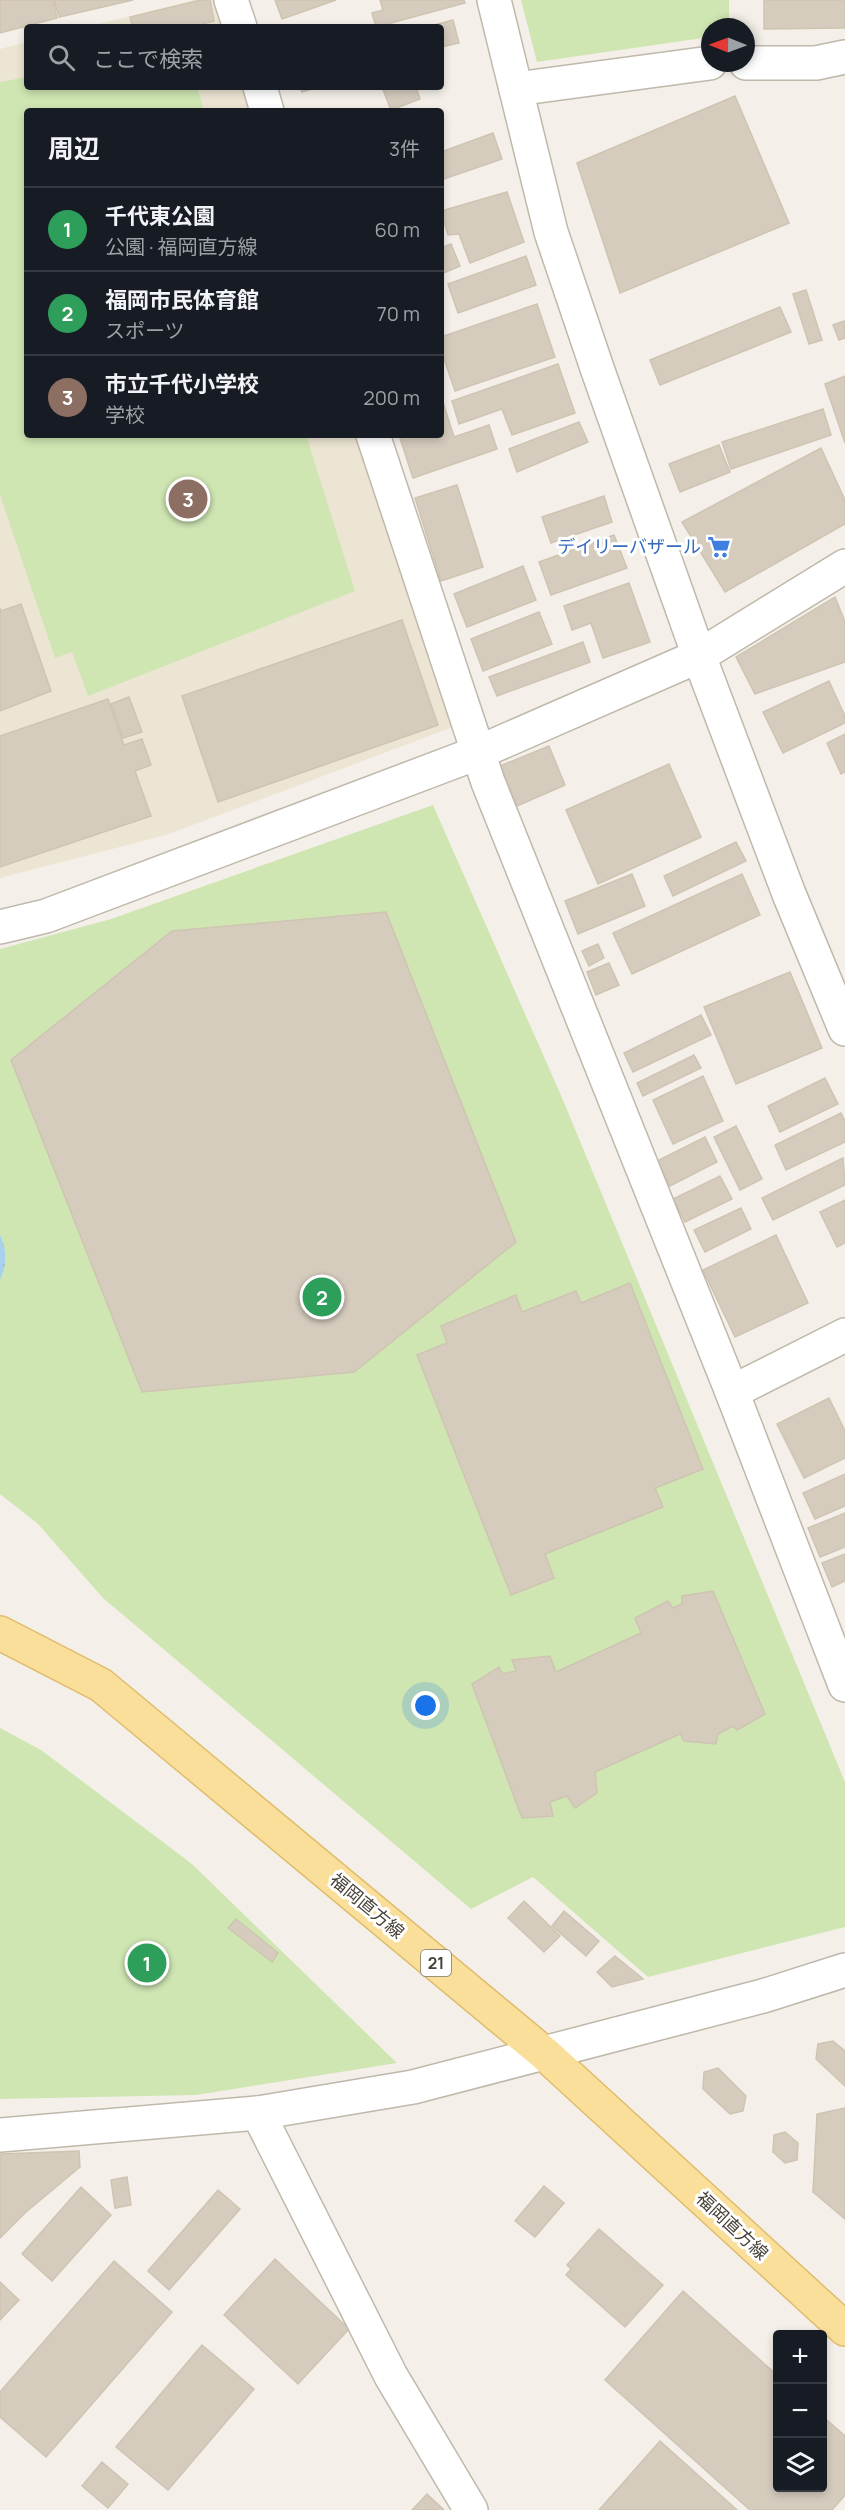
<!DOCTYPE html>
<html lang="ja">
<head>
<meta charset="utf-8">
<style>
  :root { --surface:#171b24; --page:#242831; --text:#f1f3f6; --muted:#9ea1a6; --line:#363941; --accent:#f14122 }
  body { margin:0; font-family:Manrope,"Noto Sans JP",sans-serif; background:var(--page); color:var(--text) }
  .controls { position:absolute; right:18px; bottom:18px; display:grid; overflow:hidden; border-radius:6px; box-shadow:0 3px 9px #0003 }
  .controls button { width:54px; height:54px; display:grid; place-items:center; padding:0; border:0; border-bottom:2px solid var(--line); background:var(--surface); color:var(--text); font:30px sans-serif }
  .compass { position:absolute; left:701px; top:18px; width:54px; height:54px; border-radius:50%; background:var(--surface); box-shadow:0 3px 9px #0003; rotate:271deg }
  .you { position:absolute; left:426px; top:1706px; width:21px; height:21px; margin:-15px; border:4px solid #fff; border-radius:50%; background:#1a73e8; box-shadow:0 0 0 9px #1a73e833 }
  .badge { display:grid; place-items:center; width:39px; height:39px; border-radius:50%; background:var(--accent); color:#fff; font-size:20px; font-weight:700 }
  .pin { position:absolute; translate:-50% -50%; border:3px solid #fff; box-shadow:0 2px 6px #0006 }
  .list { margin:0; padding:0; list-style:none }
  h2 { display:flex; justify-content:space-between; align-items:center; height:78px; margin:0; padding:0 24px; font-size:26px }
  h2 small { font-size:20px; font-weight:400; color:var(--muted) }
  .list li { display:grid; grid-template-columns:39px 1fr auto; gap:18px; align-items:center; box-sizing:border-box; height:84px; padding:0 24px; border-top:2px solid var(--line) }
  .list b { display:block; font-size:22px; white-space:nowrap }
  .list p { margin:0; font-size:20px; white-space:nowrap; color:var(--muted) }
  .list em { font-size:20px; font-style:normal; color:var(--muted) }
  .icon { flex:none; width:33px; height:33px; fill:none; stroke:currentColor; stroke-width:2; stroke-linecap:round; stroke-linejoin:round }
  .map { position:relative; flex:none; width:845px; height:2510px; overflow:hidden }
  .search { position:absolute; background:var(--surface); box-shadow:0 3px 9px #0003; left:24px; top:24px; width:420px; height:66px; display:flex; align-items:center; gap:15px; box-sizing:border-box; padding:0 21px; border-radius:6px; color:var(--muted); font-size:22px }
  .panel { position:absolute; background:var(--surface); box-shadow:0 3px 9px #0003; left:24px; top:108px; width:420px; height:330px; border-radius:6px }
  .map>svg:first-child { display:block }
  .education { fill:#ece5d3 }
  .green { fill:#cfe6b3 }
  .water { fill:url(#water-ripples) }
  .building { fill:#d5ccbe; stroke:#cfc4b2; stroke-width:1.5 }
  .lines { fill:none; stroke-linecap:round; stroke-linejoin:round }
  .minor-casing { stroke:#bfb8ab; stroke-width:36 }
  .major-casing { stroke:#dfbc6b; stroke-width:36 }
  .minor { stroke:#fff; stroke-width:33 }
  .major { stroke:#fadf9b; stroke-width:33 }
  .labels { text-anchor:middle; stroke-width:6; stroke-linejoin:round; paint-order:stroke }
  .shield { fill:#fff; stroke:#7e7a73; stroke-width:1.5 }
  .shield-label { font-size:16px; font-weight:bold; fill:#474137 }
  .shop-label { font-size:18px; fill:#366cbe; stroke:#fff; text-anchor:end }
  .street-label { font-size:18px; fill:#474137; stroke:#fff }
</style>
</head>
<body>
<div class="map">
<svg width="845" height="2510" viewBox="0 0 845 2510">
  <defs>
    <pattern id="water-ripples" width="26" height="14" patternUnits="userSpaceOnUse" patternTransform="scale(1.5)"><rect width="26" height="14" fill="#a8d1ee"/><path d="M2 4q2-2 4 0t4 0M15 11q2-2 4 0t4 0" fill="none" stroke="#8babc2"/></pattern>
  </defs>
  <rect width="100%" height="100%" fill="#f4f0e9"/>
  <g class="education">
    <path d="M194,0H216L225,27H87Z"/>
    <path d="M27,42V87H244L252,111H27V435H356L453,727L166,835L0,878V49Z"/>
  </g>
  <g class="green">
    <path d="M521,0H729V27H710V37L537,62Z"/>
    <path d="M27,77V87H197L204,111H27V435H306L355,591L88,696L72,652L55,658L0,495V82Z"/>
    <path d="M433,805L563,1100L845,1782V1927L648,1977L533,1877L471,1909L103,1598L38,1524L0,1494V949L111,919Z"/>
    <path d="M0,1728L41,1750L192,1864L397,2063L196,2095L0,2099Z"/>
  </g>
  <path class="water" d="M0,1235C7,1250 7,1264 0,1280Z"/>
  <g class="building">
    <path d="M0,0H53L57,18L0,33Z"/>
    <path d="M54,0H133L59,17Z"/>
    <path d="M201,0H210L214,21L191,27H133L130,17Z"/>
    <path d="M275,0H336L282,19Z"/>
    <path d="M380,0H464L465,3L376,27L372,13L383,10Z"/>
    <path d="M764,0H845V28L764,29Z"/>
    <path d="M453,20L459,43L441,47V27H427Z"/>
    <path d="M300,87H319L302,92Z"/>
    <path d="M382,87H416L420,99L391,110Z"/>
    <path d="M735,96L789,223L620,293L577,163Z"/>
    <path d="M493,133L502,159L441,180V152Z"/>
    <path d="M507,192L524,242L470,263L459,234L448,235L441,211Z"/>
    <path d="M451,244L460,266L441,274V248Z"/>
    <path d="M526,256L536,285L458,313L448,284Z"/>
    <path d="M806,290L822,340L809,344L793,294Z"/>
    <path d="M537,304L555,357L455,391L441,350V337Z"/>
    <path d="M780,307L791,332L660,385L650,360Z"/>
    <path d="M844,321L845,338L839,340L833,325Z"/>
    <path d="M558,364L575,413L512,435L502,409L459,424L452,401Z"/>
    <path d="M845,376V443L825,384Z"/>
    <path d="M441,396L454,437L489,425L497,449L413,478L399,435H441Z"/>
    <path d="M823,409L831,435L731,469L722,442Z"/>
    <path d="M579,422L588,442L517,472L509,449Z"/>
    <path d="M719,445L730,472L680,492L669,464Z"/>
    <path d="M821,448L845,500V524L725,592L682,522Z"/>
    <path d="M457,485L483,567L441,581L415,498Z"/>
    <path d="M604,496L612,522L551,543L542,517Z"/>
    <path d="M614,535L627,568L551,595L539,562Z"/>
    <path d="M523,566L536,600L467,627L454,594Z"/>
    <path d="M629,583L650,642L603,658L591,623L572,630L564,606Z"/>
    <path d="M835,597L845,622V662L755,694L736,657Z"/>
    <path d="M21,604L51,691L0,711V608L1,611Z"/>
    <path d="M539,612L552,644L483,671L471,639Z"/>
    <path d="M402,620L438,725L218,802L182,696Z"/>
    <path d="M583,642L590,662L497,696L489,677Z"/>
    <path d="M829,681L845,716V723L783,753L763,712Z"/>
    <path d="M129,697L142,732L123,738L111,704Z"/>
    <path d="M108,699L124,745L142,739L151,765L135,771L151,816L0,867V736Z"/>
    <path d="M845,734V772L841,774L827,743Z"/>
    <path d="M549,746L565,785L517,806L500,766Z"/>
    <path d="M669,764L701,837L598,884L566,810Z"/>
    <path d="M736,842L746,861L673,896L664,876Z"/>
    <path d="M632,874L645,906L578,934L565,901Z"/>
    <path d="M742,874L760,915L632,974L613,933Z"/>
    <path d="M386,912L516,1242L354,1372L142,1392L11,1060L172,931Z"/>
    <path d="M598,944L604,958L589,966L582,951Z"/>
    <path d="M609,963L619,985L596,995L587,972Z"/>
    <path d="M790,972L822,1048L736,1084L704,1007Z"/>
    <path d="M701,1015L711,1035L633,1072L624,1053Z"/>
    <path d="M694,1055L701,1068L643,1096L637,1083Z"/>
    <path d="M703,1076L723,1121L673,1144L653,1100Z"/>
    <path d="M825,1078L838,1104L780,1132L768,1106Z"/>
    <path d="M841,1113L845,1121V1142L786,1170L775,1145Z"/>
    <path d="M736,1126L762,1179L740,1190L714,1137Z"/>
    <path d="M705,1137L717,1162L670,1186L657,1161Z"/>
    <path d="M843,1158L845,1185L773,1220L762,1198Z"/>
    <path d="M720,1176L732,1199L685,1222L673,1199Z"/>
    <path d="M845,1200V1243L837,1247L820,1212Z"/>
    <path d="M741,1208L751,1229L705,1252L694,1230Z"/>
    <path d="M776,1235L808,1303L735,1337L703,1270Z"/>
    <path d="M630,1283L703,1469L655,1488L663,1507L545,1554L554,1578L511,1595L417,1355L447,1343L441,1326L516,1295L522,1312L576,1291L581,1303Z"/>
    <path d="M829,1398L845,1431V1458L804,1478L777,1424Z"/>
    <path d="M845,1474V1506L815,1519L803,1493Z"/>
    <path d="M845,1513V1547L820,1557L808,1528Z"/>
    <path d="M845,1554V1581L832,1587L822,1563Z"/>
    <path d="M713,1591L765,1714L737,1730L733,1726L718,1734L716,1744L684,1741L680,1734L595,1772L597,1793L575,1808L567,1796L550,1802L553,1816L522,1818L472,1684L499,1667L502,1674L516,1671L512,1660L550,1656L556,1672L641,1633L635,1618L668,1601L673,1608L682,1604V1596Z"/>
    <path d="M524,1901L560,1936L544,1952L508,1918Z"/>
    <path d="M564,1911L599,1941L586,1956L552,1926Z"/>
    <path d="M236,1919L278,1953L272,1962L228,1928Z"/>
    <path d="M615,1956L643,1979L612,1987L597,1972Z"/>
    <path d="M833,2041L845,2051V2086L816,2059L818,2044Z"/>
    <path d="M718,2068L746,2096L743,2111L730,2114L703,2089L704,2072Z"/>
    <path d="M845,2108V2219L813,2192L817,2114Z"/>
    <path d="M785,2132L798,2143L797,2160L785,2163L773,2152L774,2135Z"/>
    <path d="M79,2151L80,2167L26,2212L0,2238V2154Z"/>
    <path d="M127,2177L131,2205L115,2208L111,2180Z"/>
    <path d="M544,2186L564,2203L535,2237L515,2221Z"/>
    <path d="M81,2187L111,2215L52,2281L22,2254Z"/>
    <path d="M218,2190L240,2209L169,2290L148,2271Z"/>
    <path d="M599,2229L663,2285L625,2327L566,2275L571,2269L567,2265Z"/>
    <path d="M275,2259L349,2329L298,2384L224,2315Z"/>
    <path d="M114,2261L172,2312L46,2457L0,2417V2392Z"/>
    <path d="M0,2282L19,2300L0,2320Z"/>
    <path d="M683,2291L778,2376V2488H822V2416L845,2436V2495L832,2510H750L605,2380Z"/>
    <path d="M202,2345L254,2389L168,2490L116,2447Z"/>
    <path d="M660,2441L737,2510H599Z"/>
    <path d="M102,2462L128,2484L108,2508L82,2486Z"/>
    <path d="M427,2494L444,2510H412Z"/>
  </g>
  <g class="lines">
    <g class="minor-casing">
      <g id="minor">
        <path d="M231,0L240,27"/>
        <path d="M494,0L551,232L598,371L699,656L789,894L845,1029"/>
        <path d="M746,63H816L845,57"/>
        <path d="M260,87L267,111"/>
        <path d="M516,89L710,63"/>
        <path d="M373,435L488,782L732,1392L845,1685"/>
        <path d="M0,927L46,916L477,753L699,656L845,566"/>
        <path d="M732,1392L845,1335"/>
        <path d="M258,2113L391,2376L471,2510"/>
        <path d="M0,2135L258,2113L413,2087L763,1996L845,1970"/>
      </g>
    </g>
    <g class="major-casing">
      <path id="major" d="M0,1633L101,1685L545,2054L845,2329"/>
    </g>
    <use href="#minor" class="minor"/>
    <use href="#major" class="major"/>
  </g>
  <defs>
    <g id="supermarket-bare" transform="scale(1.8)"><path d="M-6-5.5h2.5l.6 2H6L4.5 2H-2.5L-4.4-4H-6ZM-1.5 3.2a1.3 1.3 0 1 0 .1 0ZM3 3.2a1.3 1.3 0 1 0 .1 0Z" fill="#3f7fe0" stroke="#fff" stroke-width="2.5" paint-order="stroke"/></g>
  </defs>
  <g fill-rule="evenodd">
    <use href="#supermarket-bare" x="719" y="547"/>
  </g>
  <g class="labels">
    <rect class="shield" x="421" y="1950" width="30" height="26" rx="4.5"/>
    <g class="shield-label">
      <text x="436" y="1969">21</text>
    </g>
    <g class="shop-label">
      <text x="701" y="553">デイリーバザール</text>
    </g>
    <g class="street-label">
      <text transform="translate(367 1906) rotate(40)" y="6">福岡直方線</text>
      <text transform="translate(732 2226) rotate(43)" y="6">福岡直方線</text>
    </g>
  </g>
</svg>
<div class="controls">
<button>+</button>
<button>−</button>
<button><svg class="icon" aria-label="layers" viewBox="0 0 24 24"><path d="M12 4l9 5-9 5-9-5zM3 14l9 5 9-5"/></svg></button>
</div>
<svg class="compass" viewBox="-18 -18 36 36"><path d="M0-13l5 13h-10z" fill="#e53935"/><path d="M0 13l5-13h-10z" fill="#9ea1a6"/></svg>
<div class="you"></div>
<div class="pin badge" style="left:147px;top:1963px;background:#2e9e5b">1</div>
<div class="pin badge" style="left:322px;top:1297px;background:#2e9e5b">2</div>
<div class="pin badge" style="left:188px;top:499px;background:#8d6e63">3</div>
<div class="search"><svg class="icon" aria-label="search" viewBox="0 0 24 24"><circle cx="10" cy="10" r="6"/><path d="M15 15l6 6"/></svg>ここで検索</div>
<section class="panel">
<h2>周辺<small>3件</small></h2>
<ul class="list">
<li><span class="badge" style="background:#2e9e5b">1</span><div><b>千代東公園</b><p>公園 · 福岡直方線</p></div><em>60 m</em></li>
<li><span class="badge" style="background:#2e9e5b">2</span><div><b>福岡市民体育館</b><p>スポーツ</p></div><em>70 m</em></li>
<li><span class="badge" style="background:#8d6e63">3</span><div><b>市立千代小学校</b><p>学校</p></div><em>200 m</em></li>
</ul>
</section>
</div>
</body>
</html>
